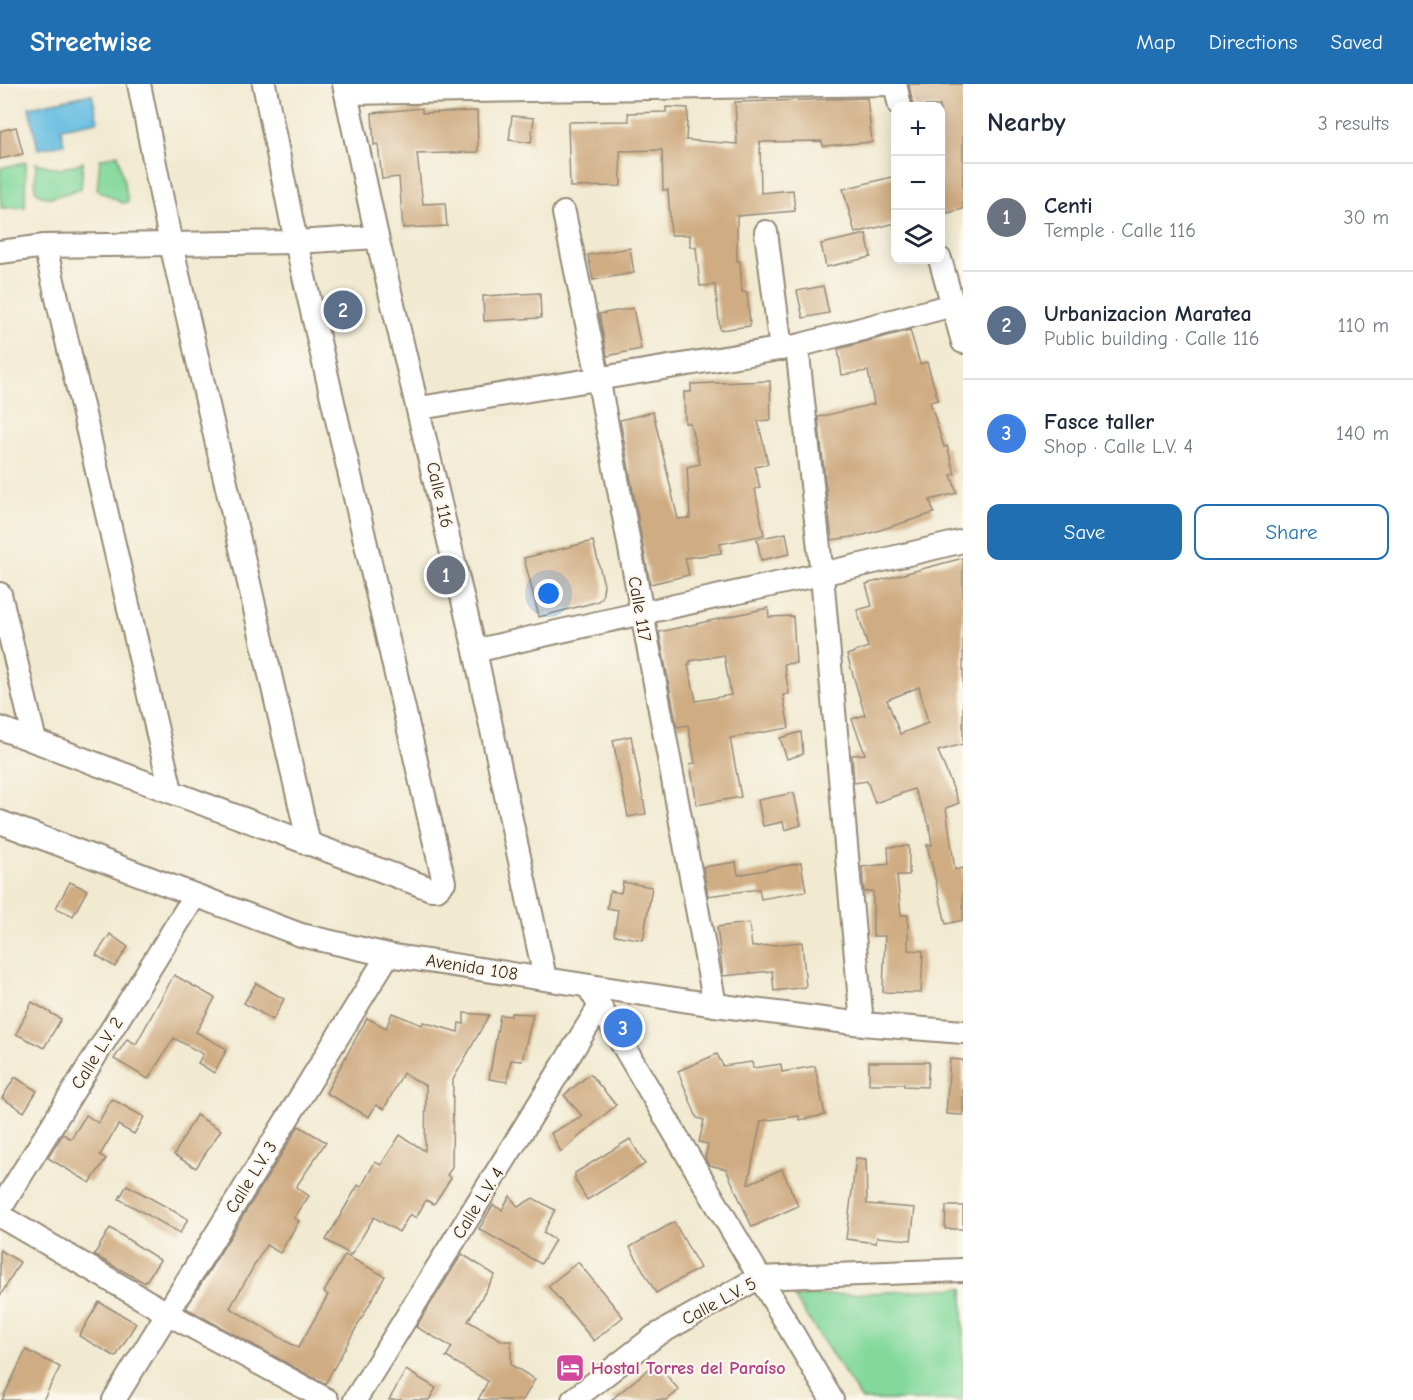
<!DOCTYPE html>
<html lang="en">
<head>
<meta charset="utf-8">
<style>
  :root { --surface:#fff; --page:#f2f2f3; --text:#1f2937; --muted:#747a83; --line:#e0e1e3; --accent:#1f6fb2 }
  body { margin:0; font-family:"Comic Neue",sans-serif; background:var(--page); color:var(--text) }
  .controls { position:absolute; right:18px; top:18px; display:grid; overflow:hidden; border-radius:12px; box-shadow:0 3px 15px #0003 }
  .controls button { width:54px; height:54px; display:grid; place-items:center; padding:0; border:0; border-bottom:2px solid var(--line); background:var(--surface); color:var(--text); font:30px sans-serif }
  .you { position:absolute; left:549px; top:510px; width:21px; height:21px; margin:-15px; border:4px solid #fff; border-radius:50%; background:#1a73e8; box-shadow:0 0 0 9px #1a73e833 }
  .badge { display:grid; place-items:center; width:39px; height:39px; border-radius:50%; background:var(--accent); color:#fff; font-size:20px; font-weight:700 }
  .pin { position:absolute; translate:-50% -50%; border:3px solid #fff; box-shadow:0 2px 6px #0006 }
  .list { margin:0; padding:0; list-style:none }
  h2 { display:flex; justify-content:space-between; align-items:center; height:78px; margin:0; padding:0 24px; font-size:26px }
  h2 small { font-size:20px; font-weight:400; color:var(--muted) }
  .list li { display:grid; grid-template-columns:39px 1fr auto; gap:18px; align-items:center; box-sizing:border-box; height:108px; padding:0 24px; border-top:2px solid var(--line) }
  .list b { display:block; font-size:22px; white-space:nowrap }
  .list p { margin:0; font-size:20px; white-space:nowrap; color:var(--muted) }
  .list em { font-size:20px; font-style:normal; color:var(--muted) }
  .actions { display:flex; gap:12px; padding:18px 24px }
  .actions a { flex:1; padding:14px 0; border:2px solid var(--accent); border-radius:12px; text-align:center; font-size:21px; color:var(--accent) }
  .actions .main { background:var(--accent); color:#fff }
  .icon { flex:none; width:33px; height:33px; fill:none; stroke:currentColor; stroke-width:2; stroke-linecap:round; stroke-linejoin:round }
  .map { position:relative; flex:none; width:963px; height:1316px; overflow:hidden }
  header { display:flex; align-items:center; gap:36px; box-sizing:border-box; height:84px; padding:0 30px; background:var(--accent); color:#fff }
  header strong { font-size:28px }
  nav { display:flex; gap:33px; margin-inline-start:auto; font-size:21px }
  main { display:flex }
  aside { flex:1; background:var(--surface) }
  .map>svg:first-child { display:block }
  .green { fill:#83d99c; stroke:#5f825d; stroke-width:1.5 }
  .water { fill:#65bde2; stroke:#507480; stroke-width:1.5 }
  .building { fill:#cfac82; fill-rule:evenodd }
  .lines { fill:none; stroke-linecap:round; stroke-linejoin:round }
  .minor-casing { stroke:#968a78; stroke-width:26 }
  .minor { stroke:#fff; stroke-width:22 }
  .labels { text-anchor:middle; stroke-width:4.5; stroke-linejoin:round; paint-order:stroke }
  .street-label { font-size:18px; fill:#3b2a1e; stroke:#fbf7ec }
  .hotel-label { font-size:18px; font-weight:bold; fill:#b23c85; stroke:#fbf7ec; text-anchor:start }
</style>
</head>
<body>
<header>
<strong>Streetwise</strong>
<nav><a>Map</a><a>Directions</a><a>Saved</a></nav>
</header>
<main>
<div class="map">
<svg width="963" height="1316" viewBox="0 0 963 1316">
  <rect width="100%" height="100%" fill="#fbf7ec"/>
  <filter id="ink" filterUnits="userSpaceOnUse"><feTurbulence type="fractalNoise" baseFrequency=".0167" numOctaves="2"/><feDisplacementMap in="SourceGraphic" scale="12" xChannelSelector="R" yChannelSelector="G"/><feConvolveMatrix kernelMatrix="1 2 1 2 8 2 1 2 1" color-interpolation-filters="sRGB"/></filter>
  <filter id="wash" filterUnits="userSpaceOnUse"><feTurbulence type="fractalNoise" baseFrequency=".008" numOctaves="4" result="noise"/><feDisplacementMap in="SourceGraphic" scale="24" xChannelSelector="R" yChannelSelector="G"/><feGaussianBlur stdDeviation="1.35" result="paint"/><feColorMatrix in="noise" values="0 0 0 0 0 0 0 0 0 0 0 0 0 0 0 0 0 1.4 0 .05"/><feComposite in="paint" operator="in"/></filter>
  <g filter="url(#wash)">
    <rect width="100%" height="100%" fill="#f1ead1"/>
    <g class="green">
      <path d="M118,70L128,118L122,119L97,106L100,75Z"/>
      <path d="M26,78L25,123L1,124L0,84Z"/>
      <path d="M83,78L81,105C65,107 49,122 35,106L36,79L60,85Z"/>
      <path d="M963,1204V1316H862L794,1213Z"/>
    </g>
    <path class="water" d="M92,10L98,37L61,44L64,60L38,65L29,23Z"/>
    <g id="blocks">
      <g class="building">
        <path d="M909,0H963V125L940,131V22H913Z"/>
        <path d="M867,14L872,58L823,62L822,57L760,58L761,109L793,106L795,127L737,132V177H740L742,208H747L750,242L720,246L715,201L700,202L696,163H690V151H671L668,106H663L662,66L620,67L621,102L570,103L568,38L629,37L628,29L666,28V23L688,24L686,56L737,60L735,18Z"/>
        <path d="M422,24V29L477,27L478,68L417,70L423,120L445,119L447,142L403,144L399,93L382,95L378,60L374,61L372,29Z"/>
        <path d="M512,32L534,34L531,59L509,56Z"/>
        <path d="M16,43L23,70L0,75V47Z"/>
        <path d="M896,92V139L855,149L843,105Z"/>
        <path d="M866,150L871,173L826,183L821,160Z"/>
        <path d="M630,164L634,189L593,196L588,171Z"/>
        <path d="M823,202L829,229L803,234L797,207Z"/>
        <path d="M540,209L541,234L484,237L483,212Z"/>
        <path d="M633,224L641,265L607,272L599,230Z"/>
        <path d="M910,246L920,280L927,278L938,316L930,318L944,363L947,362L955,390L951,391L957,409L930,416L934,429L864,451L832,456L818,333L874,320L868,287L842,291L838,265Z"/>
        <path d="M770,297L771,336L758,337L768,380L755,383L760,404L755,405L764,451L720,460L721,469L685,474L689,491L650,500L620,336L653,328L678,435L690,434L687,383L700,380L690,339H685L684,308H691V300Z"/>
        <path d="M786,449L790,470L761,476L757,455Z"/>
        <path d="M593,457L604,501L602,514L596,518L539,533L524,474Z"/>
        <path d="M963,474V660L938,667L959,719L946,724L955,786L963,784V836L946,840L927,761H932L929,740L914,705L875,719L867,697L854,699L852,671L865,670L852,635L865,631L847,571L868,563L857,526L872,522L866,500ZM919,603L928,639L900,650L887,616Z"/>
        <path d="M768,524L769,533L793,532L796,579L784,580L789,610L783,611L789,644L730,654L741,713L697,721L690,680L695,679L688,641L677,643L659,548ZM724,571L731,611L696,617L688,581H690V577Z"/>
        <path d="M801,648L803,670L787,675L780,654Z"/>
        <path d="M631,652L646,730L628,733L613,656Z"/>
        <path d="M794,709L801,741L785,746L783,738L763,742L758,716Z"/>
        <path d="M909,762V791H897L901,831H908V866L923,867L921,909L883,908L885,852H873V807L864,808L862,783L889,780L888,763Z"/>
        <path d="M736,778L738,791L801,779L806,807L761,815L759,805L708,812L703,783Z"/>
        <path d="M70,798L87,806L73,832L56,824Z"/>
        <path d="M623,798L652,803L643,856L614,851L618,826L607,824L610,807L621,809Z"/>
        <path d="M749,839L752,863L802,858L806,903L774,907L772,887L723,892L717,843Z"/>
        <path d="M110,850L128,863L115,883L96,871Z"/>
        <path d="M174,891L215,914L196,948L227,965L214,989L198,979L203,970L174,954L148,995L114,975L127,955L136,960Z"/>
        <path d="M256,899L284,915L273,936L244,919Z"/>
        <path d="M32,918L61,935L44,964L16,950Z"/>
        <path d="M392,929L422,941L423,938L458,948L459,939L464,940V929L489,931L453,996L452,1083L447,1091L451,1094L434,1120L426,1116L416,1134L410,1130L399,1148L374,1133L351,1171L326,1156L358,1101L361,1103L375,1078L381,1081L400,1051L425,1067L426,1002L403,989L384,1025L376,1021L369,1033L326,1009L367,934L386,944Z"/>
        <path d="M511,929L533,930L522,977L511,976L507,998L489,995L500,931L511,932Z"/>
        <path d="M717,970L723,982L752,978L753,984L781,980L782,988L815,982L825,1031L799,1036V1032L761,1037L748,1100L782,1085L798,1122L752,1143L726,1085L709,1081L705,1075L708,1060L699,1058L704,1036L697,1034L678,987Z"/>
        <path d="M950,975L963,976V1031L946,1030Z"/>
        <path d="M869,978H929L927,1003L904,1002V1000H869Z"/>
        <path d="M590,990L616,1021L561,1068L551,1049L582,1032L564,1011Z"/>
        <path d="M15,993L37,1007L24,1028L2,1014Z"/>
        <path d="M112,1015L144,1033L134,1050L118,1041L100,1071L106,1075L90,1099L48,1074L63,1050L71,1055L86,1031L98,1039Z"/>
        <path d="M196,1031L221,1046L196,1084L174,1071Z"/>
        <path d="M299,1042L326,1058L296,1103L309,1112L294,1134L299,1137L280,1169L266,1161L230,1224L298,1264L328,1211L324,1208L345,1171L385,1192L325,1300L186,1224Z"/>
        <path d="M630,1055L645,1080L587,1116L575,1096V1089Z"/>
        <path d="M856,1074L866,1075L867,1120L915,1124L911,1156L877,1153L876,1159L846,1155Z"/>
        <path d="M127,1101L188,1135L180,1149L119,1115Z"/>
        <path d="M510,1112L518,1123L533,1114L555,1126L543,1149L555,1156L541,1180L479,1145L493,1121L502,1126Z"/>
        <path d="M946,1122H963V1145H945Z"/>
        <path d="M674,1138L700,1184L656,1209L630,1163Z"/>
        <path d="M110,1144L160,1176L145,1199L94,1171Z"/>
        <path d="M0,1166L20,1178L0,1212Z"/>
        <path d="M462,1170L495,1191L468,1237L503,1257H511V1281L535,1295L523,1316H478L488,1297L446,1273L452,1263L416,1243Z"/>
        <path d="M578,1178L623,1233L594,1257L548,1202Z"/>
        <path d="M99,1218L136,1239L116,1273L79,1252Z"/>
        <path d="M26,1266L60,1283L43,1316H2Z"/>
        <path d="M656,1279L679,1306L667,1316H611Z"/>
        <path d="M406,1286L436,1304L429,1316H389Z"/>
      </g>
    </g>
  </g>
  <g filter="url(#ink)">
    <use href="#blocks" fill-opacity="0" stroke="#968a78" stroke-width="1.5"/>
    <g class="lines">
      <g class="minor-casing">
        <g id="minor">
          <path d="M139,0L171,160L309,760"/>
          <path d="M344,0L377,153L475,567L545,894"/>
          <path d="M895,0L900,22"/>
          <path d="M346,9L892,0"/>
          <path d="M564,129L598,293L715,921"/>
          <path d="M766,148L781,265"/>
          <path d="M45,162L171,707"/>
          <path d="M0,168L45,162L296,158L377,153"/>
          <path d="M940,175L963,258"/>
          <path d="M797,262L822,492L862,940"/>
          <path d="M420,324L797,262L953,221"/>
          <path d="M0,510L35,657"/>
          <path d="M475,567C637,528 801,497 963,457"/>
          <path d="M0,644L431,805H437L444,798L296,158L264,0"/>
          <path d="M0,738L301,851L388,871L715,921L862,940L963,948"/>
          <path d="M588,902L832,1316"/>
          <path d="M0,1125L194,813"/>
          <path d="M0,1132L167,1229L327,1316"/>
          <path d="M114,1316L388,871"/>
          <path d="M355,1316L600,922"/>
          <path d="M573,1316L655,1252L758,1194L963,1186"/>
        </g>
      </g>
      <use href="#minor" class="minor"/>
    </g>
  </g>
  <defs>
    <g id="hotel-square" transform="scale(1.5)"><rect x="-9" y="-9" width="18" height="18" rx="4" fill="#d1479c" stroke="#fbf7ec"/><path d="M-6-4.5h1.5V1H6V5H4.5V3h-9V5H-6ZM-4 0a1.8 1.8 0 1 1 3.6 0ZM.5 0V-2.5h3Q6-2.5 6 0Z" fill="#fff"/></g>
  </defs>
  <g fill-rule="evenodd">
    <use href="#hotel-square" x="570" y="1284"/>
  </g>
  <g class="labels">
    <g class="street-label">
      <text transform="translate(440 411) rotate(77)" y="6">Calle 116</text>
      <text transform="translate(640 525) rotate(80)" y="6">Calle 117</text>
      <text transform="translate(472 883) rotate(9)" y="6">Avenida 108</text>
      <text transform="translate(97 969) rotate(-58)" y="6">Calle L.V. 2</text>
      <text transform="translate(251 1093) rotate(-58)" y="6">Calle L.V. 3</text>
      <text transform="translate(478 1119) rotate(-58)" y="6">Calle L.V. 4</text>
      <text transform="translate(719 1217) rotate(-28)" y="6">Calle L.V. 5</text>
    </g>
    <g class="hotel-label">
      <text x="591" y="1290">Hostal Torres del Paraíso</text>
    </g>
  </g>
</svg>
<div class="controls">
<button>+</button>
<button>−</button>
<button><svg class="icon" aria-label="layers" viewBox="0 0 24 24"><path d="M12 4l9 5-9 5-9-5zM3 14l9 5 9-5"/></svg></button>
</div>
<div class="you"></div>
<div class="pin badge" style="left:446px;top:491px;background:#6b7280">1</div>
<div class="pin badge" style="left:343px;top:226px;background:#5c6f8a">2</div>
<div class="pin badge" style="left:623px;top:944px;background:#3f7fe0">3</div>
</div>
<aside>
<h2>Nearby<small>3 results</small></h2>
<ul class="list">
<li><span class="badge" style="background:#6b7280">1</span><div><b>Centi</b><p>Temple · Calle 116</p></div><em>30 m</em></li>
<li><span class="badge" style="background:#5c6f8a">2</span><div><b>Urbanizacion Maratea</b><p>Public building · Calle 116</p></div><em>110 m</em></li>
<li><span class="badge" style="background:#3f7fe0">3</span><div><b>Fasce taller</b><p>Shop · Calle L.V. 4</p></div><em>140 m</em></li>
</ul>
<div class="actions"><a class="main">Save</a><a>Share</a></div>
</aside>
</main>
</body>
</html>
